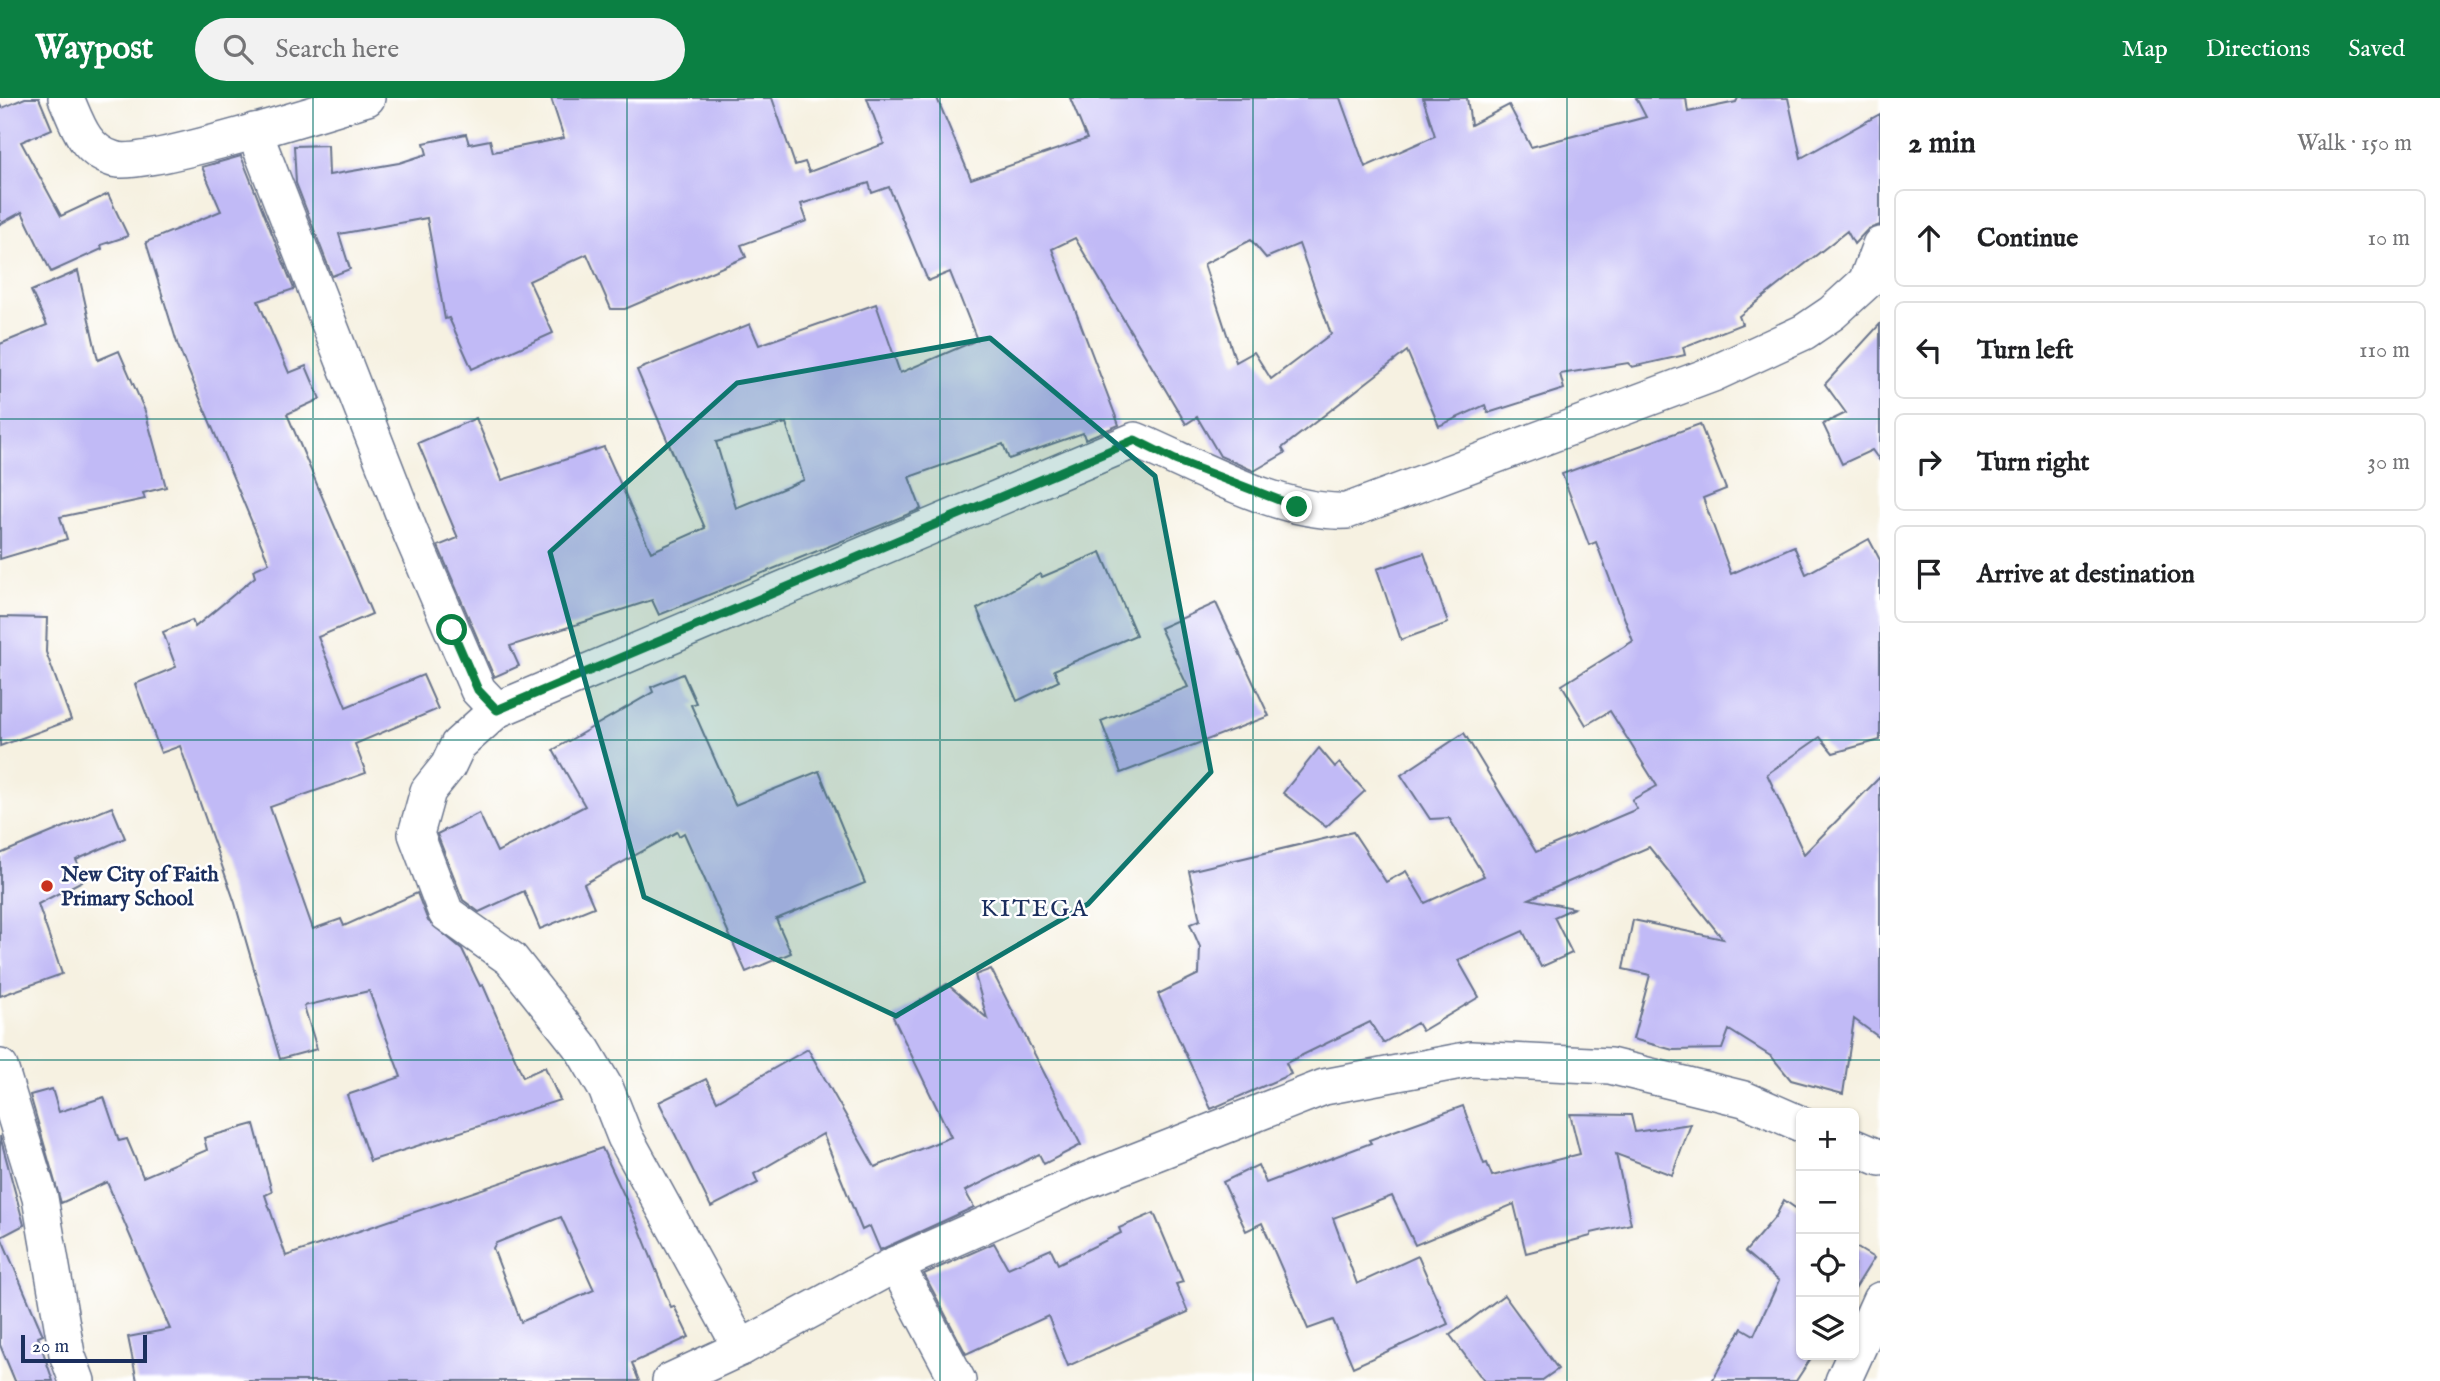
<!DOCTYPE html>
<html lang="en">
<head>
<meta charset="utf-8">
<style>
  :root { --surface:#fff; --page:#f2f2f2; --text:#202124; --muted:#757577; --line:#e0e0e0; --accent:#0b8043 }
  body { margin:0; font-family:"IM FELL English",serif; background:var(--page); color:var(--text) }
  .controls { position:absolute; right:21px; bottom:21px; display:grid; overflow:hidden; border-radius:10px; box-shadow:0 2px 5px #0004 }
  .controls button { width:63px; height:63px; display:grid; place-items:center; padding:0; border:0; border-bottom:2px solid var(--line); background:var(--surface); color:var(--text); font:35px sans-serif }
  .scale { position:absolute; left:21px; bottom:18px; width:126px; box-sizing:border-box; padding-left:7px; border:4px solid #1b2f5e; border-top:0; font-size:19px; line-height:24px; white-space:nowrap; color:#1b2f5e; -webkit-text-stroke:5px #fff; paint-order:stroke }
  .stop { position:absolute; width:21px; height:21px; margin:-16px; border:5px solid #0b8043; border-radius:50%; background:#fff }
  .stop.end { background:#0b8043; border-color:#fff; box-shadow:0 2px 7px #0008 }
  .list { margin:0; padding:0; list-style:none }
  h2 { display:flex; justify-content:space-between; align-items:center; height:91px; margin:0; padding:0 28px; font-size:30px }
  h2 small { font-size:23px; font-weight:400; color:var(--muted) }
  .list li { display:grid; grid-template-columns:46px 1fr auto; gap:21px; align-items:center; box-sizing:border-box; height:98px; margin:0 14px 14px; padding:0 14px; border:2px solid var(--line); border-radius:10px }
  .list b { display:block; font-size:26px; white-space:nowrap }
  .list em { font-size:23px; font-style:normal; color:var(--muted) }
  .icon { flex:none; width:38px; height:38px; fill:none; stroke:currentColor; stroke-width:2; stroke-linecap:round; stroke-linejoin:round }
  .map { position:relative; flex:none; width:1880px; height:1283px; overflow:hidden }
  header { display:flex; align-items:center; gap:42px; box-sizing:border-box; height:98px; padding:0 35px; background:var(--accent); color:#fff }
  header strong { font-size:33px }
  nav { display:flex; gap:38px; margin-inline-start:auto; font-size:24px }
  .search { width:490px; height:63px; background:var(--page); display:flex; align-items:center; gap:18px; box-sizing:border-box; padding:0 24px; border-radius:38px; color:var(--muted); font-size:26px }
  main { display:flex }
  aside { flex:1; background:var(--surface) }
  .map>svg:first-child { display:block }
  .building { fill:#c1baf6; fill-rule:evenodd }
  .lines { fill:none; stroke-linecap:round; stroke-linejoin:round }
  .minor-casing { stroke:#68738c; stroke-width:38 }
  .minor { stroke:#fff; stroke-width:35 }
  .route { stroke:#0b8043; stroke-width:9 }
  .marked { fill:#0f766e; fill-opacity:0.2; stroke:#0f766e; stroke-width:5; stroke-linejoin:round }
  .grid { fill:none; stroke:#0f766e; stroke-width:2; stroke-opacity:0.55 }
  .poi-dot { fill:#c8321e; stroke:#fff; stroke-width:2.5 }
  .labels { text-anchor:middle; stroke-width:5; stroke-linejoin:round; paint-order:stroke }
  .poi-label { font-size:21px; font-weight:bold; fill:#1b2f5e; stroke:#fff; text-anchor:start }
  .quarter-label { font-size:24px; letter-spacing:2px; fill:#1b2f5e; stroke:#fff }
</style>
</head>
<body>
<header>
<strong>Waypost</strong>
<div class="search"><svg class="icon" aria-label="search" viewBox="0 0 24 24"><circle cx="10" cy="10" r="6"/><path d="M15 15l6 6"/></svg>Search here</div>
<nav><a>Map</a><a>Directions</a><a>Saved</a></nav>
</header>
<main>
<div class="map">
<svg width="1880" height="1283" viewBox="0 0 1880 1283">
  <rect width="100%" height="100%" fill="#fff"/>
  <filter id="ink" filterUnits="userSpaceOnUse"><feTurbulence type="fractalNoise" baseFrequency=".0143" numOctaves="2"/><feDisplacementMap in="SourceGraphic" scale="14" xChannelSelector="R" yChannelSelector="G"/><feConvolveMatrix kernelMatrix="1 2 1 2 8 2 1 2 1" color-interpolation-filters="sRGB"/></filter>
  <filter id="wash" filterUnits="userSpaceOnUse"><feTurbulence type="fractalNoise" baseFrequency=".00686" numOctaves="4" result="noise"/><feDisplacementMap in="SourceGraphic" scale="28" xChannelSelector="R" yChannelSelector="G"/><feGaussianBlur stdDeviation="1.57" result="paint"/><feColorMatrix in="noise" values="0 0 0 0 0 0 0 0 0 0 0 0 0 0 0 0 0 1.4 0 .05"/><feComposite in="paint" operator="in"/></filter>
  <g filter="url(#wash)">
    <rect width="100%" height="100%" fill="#f6f1e1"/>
    <g id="blocks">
      <g class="building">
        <path d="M25,0H39L52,31L21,44L61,118L108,96L128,138L101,147L102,151L51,174L22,114L0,126V7L2,10Z"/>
        <path d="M551,0H772L795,67L805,64L809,74L884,46L867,0H937L971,81L1087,41L1070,0H1340L1365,69L1435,38L1423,0H1467L1471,27L1509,7L1531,49L1646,19L1636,0H1686L1688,14L1736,4L1738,0H1788L1801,60L1880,16V127L1868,131L1854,146L1847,133L1739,218L1742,226L1683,249L1685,257L1632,269L1628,265L1560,276L1564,291L1488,315L1485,307L1439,328L1407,253L1282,350L1285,355L1254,373L1220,358L1197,319L1186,326L1075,140L1052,151L1119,327L1085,341L1083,335L1009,361L1003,346L909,379L921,411L659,517L652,502L510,548L519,568L494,579L438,448L458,440L418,345L476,320L502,382L604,349L651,454L705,430L637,272L750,226L759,247L876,206L900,275L977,242L950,174L928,183L889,89L872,95L869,85L801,106L807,123L741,147L746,159L625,211H611L587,156L529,183L553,235L472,271L449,220L445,221L427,120L339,136L350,171L332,178L296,85L294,48L328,47L329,77L399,65L427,56L424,45L466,36L469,46L490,42L493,54L564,40ZM1251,142L1266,160L1299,146L1331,236L1271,281L1254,254L1236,264L1204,166ZM786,325L804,382L736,410L716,344Z"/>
        <path d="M241,58L294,191L258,203L289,275L306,268L320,301L287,316L372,516L318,539L346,609L423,577L438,611L355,646L366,675L270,709L313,831L341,821L344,828L417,795L428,823L462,851L480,888L483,887L523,979L545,969L560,1002L370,1063L347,997L401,979L369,893L304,908L317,951L280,961L235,805L180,648L161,655L135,586L176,569L163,534L192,522L195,529L255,479L253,472L269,465L178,248L146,144L221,113L202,69Z"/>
        <path d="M78,173L98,262L119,253L145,313L166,389L143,395L145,401L60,419L67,441L0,461V246L47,227L31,193Z"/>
        <path d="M1880,226V363L1872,352L1842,366L1823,326L1846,315L1825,286Z"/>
        <path d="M1700,326L1726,391L1703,400L1731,476L1794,448L1806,476L1869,441L1880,462V642L1833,655L1820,639L1767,676L1804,756L1880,679V940L1854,921L1843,996L1791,982L1772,959L1729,932L1722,951L1673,952L1633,941L1650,877L1623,871L1633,822L1723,841L1649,749L1529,801L1574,810L1554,819L1572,855L1541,869L1523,833L1458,862L1479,899L1422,933L1417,925L1383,945L1370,924L1286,965L1291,976L1211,1011L1158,896L1199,876L1200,849L1190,826L1200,822L1189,773L1353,734L1386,784L1406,773L1425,805L1484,778L1449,720L1430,721L1401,677L1464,635L1536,754L1637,711L1632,702L1657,688L1610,613L1586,627L1562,587L1633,543L1596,444L1589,447L1562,376Z"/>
        <path d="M1101,454L1136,537L1054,572L1059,583L1017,603L977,511L1040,476L1042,479Z"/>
        <path d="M1424,455L1448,525L1401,542L1377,471Z"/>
        <path d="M1216,505L1269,618L1121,675L1101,623L1188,589L1160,530Z"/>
        <path d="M0,519L47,520L46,554L71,622L0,648Z"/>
        <path d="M683,576L696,605L691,607L735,707L819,673L865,785L776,821L791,855L746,874L684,735L679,738L677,734L584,786L594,809L540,831L524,793L479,814L463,802L437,736L479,715L497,754L585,708L553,652L653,594L651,589Z"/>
        <path d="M1319,650L1335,669L1339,665L1365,693L1326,729L1283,695Z"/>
        <path d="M112,709L125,740L76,762L86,781L38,806L62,876L0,898V756Z"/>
        <path d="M991,871L1081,1047L1044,1066L1039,1056L965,1093L974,1109L880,1152L870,1128L862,1132L823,1036L754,1076L758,1085L711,1109L659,1004L706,981L717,1003L808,951L875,1069L951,1039L893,919L947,886L987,920L975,877Z"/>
        <path d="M52,991L59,1014L104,999L119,1043L127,1041L143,1079L207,1052L204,1040L254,1026L272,1094L265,1097L286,1158L602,1050L638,1127L671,1209L674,1208L689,1239L632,1265L639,1283H137L128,1239L170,1231L107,1084L61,1105L30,997ZM561,1119L594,1192L521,1224L493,1150L496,1145Z"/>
        <path d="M1463,1008L1484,1066L1487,1065L1492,1078L1580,1056L1570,1016L1631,1017L1635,1034L1691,1026L1672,1077L1616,1056L1631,1126L1591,1135V1138L1526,1155L1514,1106L1415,1147L1392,1098L1333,1120L1357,1186L1418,1158L1448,1226L1353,1269L1333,1222L1308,1231L1262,1125L1246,1133L1223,1084L1258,1067L1266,1085L1371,1045L1369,1042Z"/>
        <path d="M0,1038L24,1127L1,1139L43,1237L38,1239L53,1283H15L0,1247Z"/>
        <path d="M1784,1102L1801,1114V1257H1813L1796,1283H1712L1742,1230L1754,1237L1779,1183L1745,1154L1776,1118Z"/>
        <path d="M1154,1115L1183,1184L1176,1186L1188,1214L1068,1268L1048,1218L966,1256L924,1176L994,1145L1008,1170L1051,1151L1058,1166L1121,1135L1119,1130Z"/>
        <path d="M1854,1148L1874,1160L1854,1192Z"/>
        <path d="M1504,1197L1558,1271L1541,1283H1484L1450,1237Z"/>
      </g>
    </g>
  </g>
  <g filter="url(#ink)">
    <use href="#blocks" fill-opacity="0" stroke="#68738c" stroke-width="2"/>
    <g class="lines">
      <g class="minor-casing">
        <g id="minor">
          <path d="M66,0C77,25 84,52 113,61C141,71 327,12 367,0"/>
          <path d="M254,33L411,436L478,592L497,612"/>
          <path d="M0,969L40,1100L67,1256L77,1283"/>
          <path d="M1854,1049L1880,1060"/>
          <path d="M896,1166L958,1283"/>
          <path d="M741,1250L625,1039L606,991L583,952L511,861L446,815L416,736L428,693L448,668L458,647L497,612L1135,342C1197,368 1279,416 1347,413L1713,276L1804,234L1832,215L1866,184L1880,147"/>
          <path d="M670,1283L741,1250L896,1166L1077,1086L1324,989L1471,961L1610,968L1744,1001L1801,1026"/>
          <path d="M1843,1283L1880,1202"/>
        </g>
      </g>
      <use href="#minor" class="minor"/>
    </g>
  </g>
  <g class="lines" filter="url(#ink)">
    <path class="route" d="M452,532L478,592L497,612L1135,342L1175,362L1297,409"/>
  </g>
  <path class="marked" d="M990,240L1155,378L1211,674L1088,806L896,918L644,799L550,454L737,285Z"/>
  <path class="grid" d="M313,0V1283M627,0V1283M940,0V1283M1253,0V1283M1567,0V1283M0,321H1880M0,642H1880M0,962H1880"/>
  <circle class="poi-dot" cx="47" cy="788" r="7"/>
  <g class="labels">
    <g class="poi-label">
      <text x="61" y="783">New City of Faith<tspan x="61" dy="24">Primary School</tspan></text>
    </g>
    <g class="quarter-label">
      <text x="1035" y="818">KITEGA</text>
    </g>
  </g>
</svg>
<div class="controls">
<button>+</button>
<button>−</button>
<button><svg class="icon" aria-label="locate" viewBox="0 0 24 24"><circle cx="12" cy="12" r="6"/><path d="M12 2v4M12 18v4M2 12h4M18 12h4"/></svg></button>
<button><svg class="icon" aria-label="layers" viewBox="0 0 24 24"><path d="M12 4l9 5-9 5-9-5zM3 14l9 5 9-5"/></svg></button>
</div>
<div class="scale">20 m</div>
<div class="stop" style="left:452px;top:532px"></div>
<div class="stop end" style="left:1297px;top:409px"></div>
</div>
<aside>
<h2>2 min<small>Walk · 150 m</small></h2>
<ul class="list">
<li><svg class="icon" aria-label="ahead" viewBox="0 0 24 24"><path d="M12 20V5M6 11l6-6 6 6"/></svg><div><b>Continue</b></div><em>10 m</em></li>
<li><svg class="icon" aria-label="left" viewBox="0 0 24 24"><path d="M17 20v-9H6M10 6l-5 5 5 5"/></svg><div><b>Turn left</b></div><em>110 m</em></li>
<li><svg class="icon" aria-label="right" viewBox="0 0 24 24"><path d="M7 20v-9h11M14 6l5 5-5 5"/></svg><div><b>Turn right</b></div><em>30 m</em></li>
<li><svg class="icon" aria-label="arrive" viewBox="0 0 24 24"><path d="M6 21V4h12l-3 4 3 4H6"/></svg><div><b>Arrive at destination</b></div></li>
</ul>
</aside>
</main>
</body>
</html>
